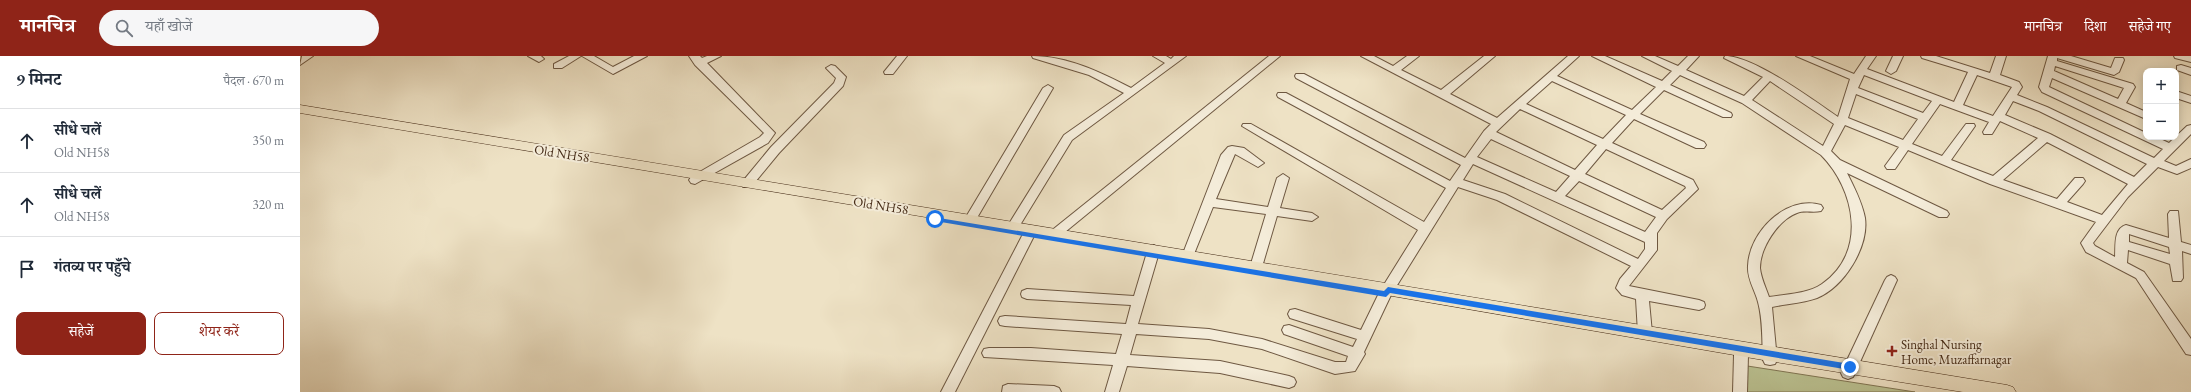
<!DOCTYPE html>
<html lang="hi">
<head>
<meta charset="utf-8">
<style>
  :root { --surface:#fff; --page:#f6f6f7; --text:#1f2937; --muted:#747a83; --line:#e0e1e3; --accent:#8f2418 }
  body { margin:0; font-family:"EB Garamond","Noto Serif Devanagari",serif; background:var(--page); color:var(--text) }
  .controls { position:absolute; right:12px; top:12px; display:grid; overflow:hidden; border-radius:8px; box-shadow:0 2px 10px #0003 }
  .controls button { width:36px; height:36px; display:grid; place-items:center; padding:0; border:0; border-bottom:1px solid var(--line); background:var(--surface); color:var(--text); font:20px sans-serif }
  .stop { position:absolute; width:12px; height:12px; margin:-9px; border:3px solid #1a73e8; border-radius:50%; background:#fff }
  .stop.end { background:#1a73e8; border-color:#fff; box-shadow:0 1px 4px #0008 }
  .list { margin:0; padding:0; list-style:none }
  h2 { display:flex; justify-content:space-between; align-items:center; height:52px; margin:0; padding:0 16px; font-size:17px }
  h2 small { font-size:13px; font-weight:400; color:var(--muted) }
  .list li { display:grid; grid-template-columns:26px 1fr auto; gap:12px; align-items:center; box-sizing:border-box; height:64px; padding:0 16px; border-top:1px solid var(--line) }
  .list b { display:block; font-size:15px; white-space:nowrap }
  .list p { margin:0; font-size:13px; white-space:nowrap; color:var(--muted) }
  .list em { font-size:13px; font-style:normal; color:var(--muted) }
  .actions { display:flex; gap:8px; padding:12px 16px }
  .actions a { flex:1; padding:9px 0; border:1px solid var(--accent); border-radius:8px; text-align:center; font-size:14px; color:var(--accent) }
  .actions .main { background:var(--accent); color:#fff }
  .icon { flex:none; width:22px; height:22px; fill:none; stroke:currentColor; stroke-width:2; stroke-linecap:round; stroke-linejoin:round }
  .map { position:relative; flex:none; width:1891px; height:336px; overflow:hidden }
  header { display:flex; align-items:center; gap:24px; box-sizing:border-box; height:56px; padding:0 20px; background:var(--accent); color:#fff }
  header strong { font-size:19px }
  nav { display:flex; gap:22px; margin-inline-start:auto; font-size:14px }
  .search { width:280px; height:36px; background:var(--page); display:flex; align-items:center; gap:10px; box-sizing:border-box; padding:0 14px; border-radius:22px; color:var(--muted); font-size:15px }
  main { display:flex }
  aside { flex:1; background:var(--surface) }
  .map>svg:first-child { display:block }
  .green { fill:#bbc292; stroke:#807654 }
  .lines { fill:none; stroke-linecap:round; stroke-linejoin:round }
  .minor-casing { stroke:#6e5842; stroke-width:2 }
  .major-casing { stroke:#442a16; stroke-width:1 }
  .minor { fill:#f4ecd9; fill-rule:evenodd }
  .major { fill:#eee2c5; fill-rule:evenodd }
  .route { fill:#1a73e8 }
  .poi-dot { fill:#8f2418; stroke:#f4ecd9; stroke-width:1.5 }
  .labels { text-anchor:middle; stroke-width:4; stroke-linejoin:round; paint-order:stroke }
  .street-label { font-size:13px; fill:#442a16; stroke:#f4ecd9 }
  .poi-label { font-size:13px; fill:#442a16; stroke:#f4ecd9; text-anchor:start }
</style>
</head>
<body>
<header>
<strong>मानचित्र</strong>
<div class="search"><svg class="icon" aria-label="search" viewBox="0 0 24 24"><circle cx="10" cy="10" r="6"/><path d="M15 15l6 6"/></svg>यहाँ खोजें</div>
<nav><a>मानचित्र</a><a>दिशा</a><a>सहेजे गए</a></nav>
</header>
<main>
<aside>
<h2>9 मिनट<small>पैदल · 670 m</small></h2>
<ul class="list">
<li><svg class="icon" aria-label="ahead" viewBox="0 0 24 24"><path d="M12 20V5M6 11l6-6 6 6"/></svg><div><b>सीधे चलें</b><p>Old NH58</p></div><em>350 m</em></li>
<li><svg class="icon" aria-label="ahead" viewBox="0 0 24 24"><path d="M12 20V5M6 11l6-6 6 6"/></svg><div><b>सीधे चलें</b><p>Old NH58</p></div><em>320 m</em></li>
<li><svg class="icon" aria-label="arrive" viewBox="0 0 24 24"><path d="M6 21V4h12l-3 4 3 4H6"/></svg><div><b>गंतव्य पर पहुँचे</b></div></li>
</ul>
<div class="actions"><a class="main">सहेजें</a><a>शेयर करें</a></div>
</aside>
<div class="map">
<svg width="1891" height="336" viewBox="0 0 1891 336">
  <rect width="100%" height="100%" fill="#eee2c5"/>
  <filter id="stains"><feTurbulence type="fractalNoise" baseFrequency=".005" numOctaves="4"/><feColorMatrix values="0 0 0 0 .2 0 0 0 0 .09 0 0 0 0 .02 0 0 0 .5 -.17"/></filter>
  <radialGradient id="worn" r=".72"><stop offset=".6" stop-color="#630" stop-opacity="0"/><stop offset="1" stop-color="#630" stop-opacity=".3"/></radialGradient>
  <path class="green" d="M1441,309L1615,336H1441Z"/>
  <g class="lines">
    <g class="minor-casing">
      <g id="minor">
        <path d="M2,0H13L0,9Z"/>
        <path d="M228,0H241L244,3L239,6Z"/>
        <path d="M269,0H281L262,12H254V8Z"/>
        <path d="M282,0H294L313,11L334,0H347L313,18Z"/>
        <path d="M389,0H400L402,2L407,0H421L407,7L475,77L468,87L395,128L391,127L389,124L391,121L460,81L464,77L395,9Z"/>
        <path d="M597,0H607L593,18H585L584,16Z"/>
        <path d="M732,0C767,0 800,16 831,32L865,7L853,0H866L871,3L874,0H886L772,84L717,174L713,175L707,171L764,79L824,37L789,19L733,2Z"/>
        <path d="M969,0H980L759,181H751L749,178L751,175Z"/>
        <path d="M1061,0H1074L1093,10L1107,0H1119L1101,14L1141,34L1184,0H1195L1150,38L1197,62L1268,0H1279L1257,20L1332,54L1356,31L1292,0H1305L1362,25L1372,15L1342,0H1355L1378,10L1388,0H1399L1386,14L1444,40L1463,21L1424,2L1425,0C1454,0 1513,44 1538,61L1550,23L1496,0H1510L1554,18L1566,0H1576L1567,13L1654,46L1668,16L1622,2L1621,0H1636L1690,17L1696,0H1706L1700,19L1719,26L1722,31L1717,39L1747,51L1854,102L1863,93L1742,36L1739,31L1748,0H1771L1811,12L1815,2H1823L1824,4L1819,16L1814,19L1757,2V5L1833,28L1835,31L1826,47L1846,56V63L1752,22L1749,31L1846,77V81H1856L1869,87L1887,70L1891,69V78L1864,105L1876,110L1891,103V112L1877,118L1858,111L1828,141L1793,187L1795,190L1815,201C1816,190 1813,173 1826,169L1869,182L1868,158L1870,155H1878L1881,186L1891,189V198L1882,195L1883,222L1881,225H1873L1870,208L1828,194L1827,207L1844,216L1891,283V299L1886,298L1836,222L1786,196L1781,187L1796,166L1690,128L1608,94L1595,113H1587L1585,110L1599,91L1545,69L1531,95L1540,104L1647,155L1649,158L1647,161H1639L1547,117C1554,131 1562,146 1565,162C1569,191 1544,231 1517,242C1503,247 1486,248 1472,251L1477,304L1475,308L1470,309L1465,308L1463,304C1462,285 1463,264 1458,246C1455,234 1447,223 1448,210C1449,176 1486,139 1521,149L1523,152L1521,155C1513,157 1504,154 1497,157C1478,164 1460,192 1460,212C1461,222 1466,232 1469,241C1486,238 1508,238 1522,228C1568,196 1555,133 1521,99L1442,47L1380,19L1370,29L1431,57L1432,59L1431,61H1423L1364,34L1340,58L1404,86L1406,89L1404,92H1396L1334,63L1312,87L1393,124L1398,133L1367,163L1357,177V194L1329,230L1399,244L1404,246L1405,249L1404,252L1399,254L1349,245L1352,277L1350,281L1345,282L1340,281L1338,277L1336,243L1322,239L1316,232L1320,223L1331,210L1197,144L1158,131L1091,239L1064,296L1065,298L1055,315L1035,318L962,293L909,283L836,278L830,299L920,305L989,320L994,322L996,326L994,330L989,332L920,317L827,310L819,336H805L813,309L684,301L682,297L684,293L689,292H731L816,298L822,278L705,270L700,269L698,265L700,261L705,260L826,268L831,249L727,243L722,241L721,238L722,235L727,233L834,240L848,193L854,189L860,193L838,268L909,273L962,283L1035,306H1046L1048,300L984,278L982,274L984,270L989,269L1053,291L1057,283L990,262L988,258L990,254L995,253L1061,274L1080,235L1118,174L942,70L943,68H951L1124,166L1146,132L978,41L977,39L978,37H986L1150,125L1161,109L996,22L995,20L996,18H1004L1165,102L1184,75L1191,68ZM1755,10L1824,32L1818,43L1754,15ZM1564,19L1632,45L1623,57L1558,32ZM1677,19L1712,31L1693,60L1663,49ZM1252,25L1326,59L1303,83L1226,48ZM1470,25L1534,68L1523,90L1452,44ZM1556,38L1618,63L1603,84L1548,62ZM1713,45L1739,55L1847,108L1834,121L1750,78L1705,59ZM1640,48L1689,66L1683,76L1684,78H1692L1700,65L1738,82L1693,120L1651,104L1675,70L1674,68H1666L1642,100L1612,88ZM1220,53L1297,89L1275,114L1196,76ZM1191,83L1270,120L1256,136L1177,101ZM1747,86L1828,128L1802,159L1767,146L1783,128L1785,125L1783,122H1775L1757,143L1703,124ZM1306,93L1385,130L1386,132L1362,154L1285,118ZM1173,108L1345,186V193L1338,203L1205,138L1163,124ZM1279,125L1356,161L1345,176L1265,140ZM1829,178L1869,191L1870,198L1829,186Z"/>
        <path d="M1593,0H1603L1596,15L1591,18L1586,15Z"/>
        <path d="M1874,0H1891V6L1875,2Z"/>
        <path d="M531,9L535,10L546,21L543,30L479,97L451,131H443L441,128L443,125L471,91L534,27L536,22L526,12Z"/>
        <path d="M1881,9L1891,12V19L1877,14V10Z"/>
        <path d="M748,29L753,32L674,167H666L664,164L666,161L743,32Z"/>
        <path d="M1876,35L1891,40V47L1876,42Z"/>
        <path d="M932,90L944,92L964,107L958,111L935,98L916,143L968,151L977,122L983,118L989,122L980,152L1012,157L1018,161L1012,165L977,160L962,211L960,214H952L950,211L966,158L913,151L892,203H884L882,200L921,99L928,91Z"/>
        <path d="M729,174L735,178L655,336H641L723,178Z"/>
        <path d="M1591,219L1595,221L1597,224L1555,317L1553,321L1548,323L1543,321L1541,317L1585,224L1587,221Z"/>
        <path d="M1441,294L1446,295L1448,299L1447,336H1433L1434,299L1436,295Z"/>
        <path d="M708,328L754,330L759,332L761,336H702L703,330Z"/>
      </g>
    </g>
    <g class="major-casing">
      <path id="major" d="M0,49L1707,329L1713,331L1716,336H1663L1469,305L854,199L0,57Z"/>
    </g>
    <use href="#minor" class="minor"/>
    <use href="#major" class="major"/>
  </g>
  <path class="route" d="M633,161L1084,235L1088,231L1550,308L1554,311L1550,314L1090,237L1086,241L635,165H633Z"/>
  <path class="poi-dot" d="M1590 289h4v4h4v4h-4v4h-4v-4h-4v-4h4z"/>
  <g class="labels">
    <g class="street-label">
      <text transform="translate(262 97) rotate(9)" y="5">Old NH58</text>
      <text transform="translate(581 149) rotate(9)" y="5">Old NH58</text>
    </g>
    <g class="poi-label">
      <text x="1601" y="293">Singhal Nursing<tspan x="1601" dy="15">Home, Muzaffarnagar</tspan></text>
    </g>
  </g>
  <rect width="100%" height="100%" filter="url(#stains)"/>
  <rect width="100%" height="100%" fill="url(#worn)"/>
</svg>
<div class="controls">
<button>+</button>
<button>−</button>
</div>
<div class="stop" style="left:635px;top:163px"></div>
<div class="stop end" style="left:1550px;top:311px"></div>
</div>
</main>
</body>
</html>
